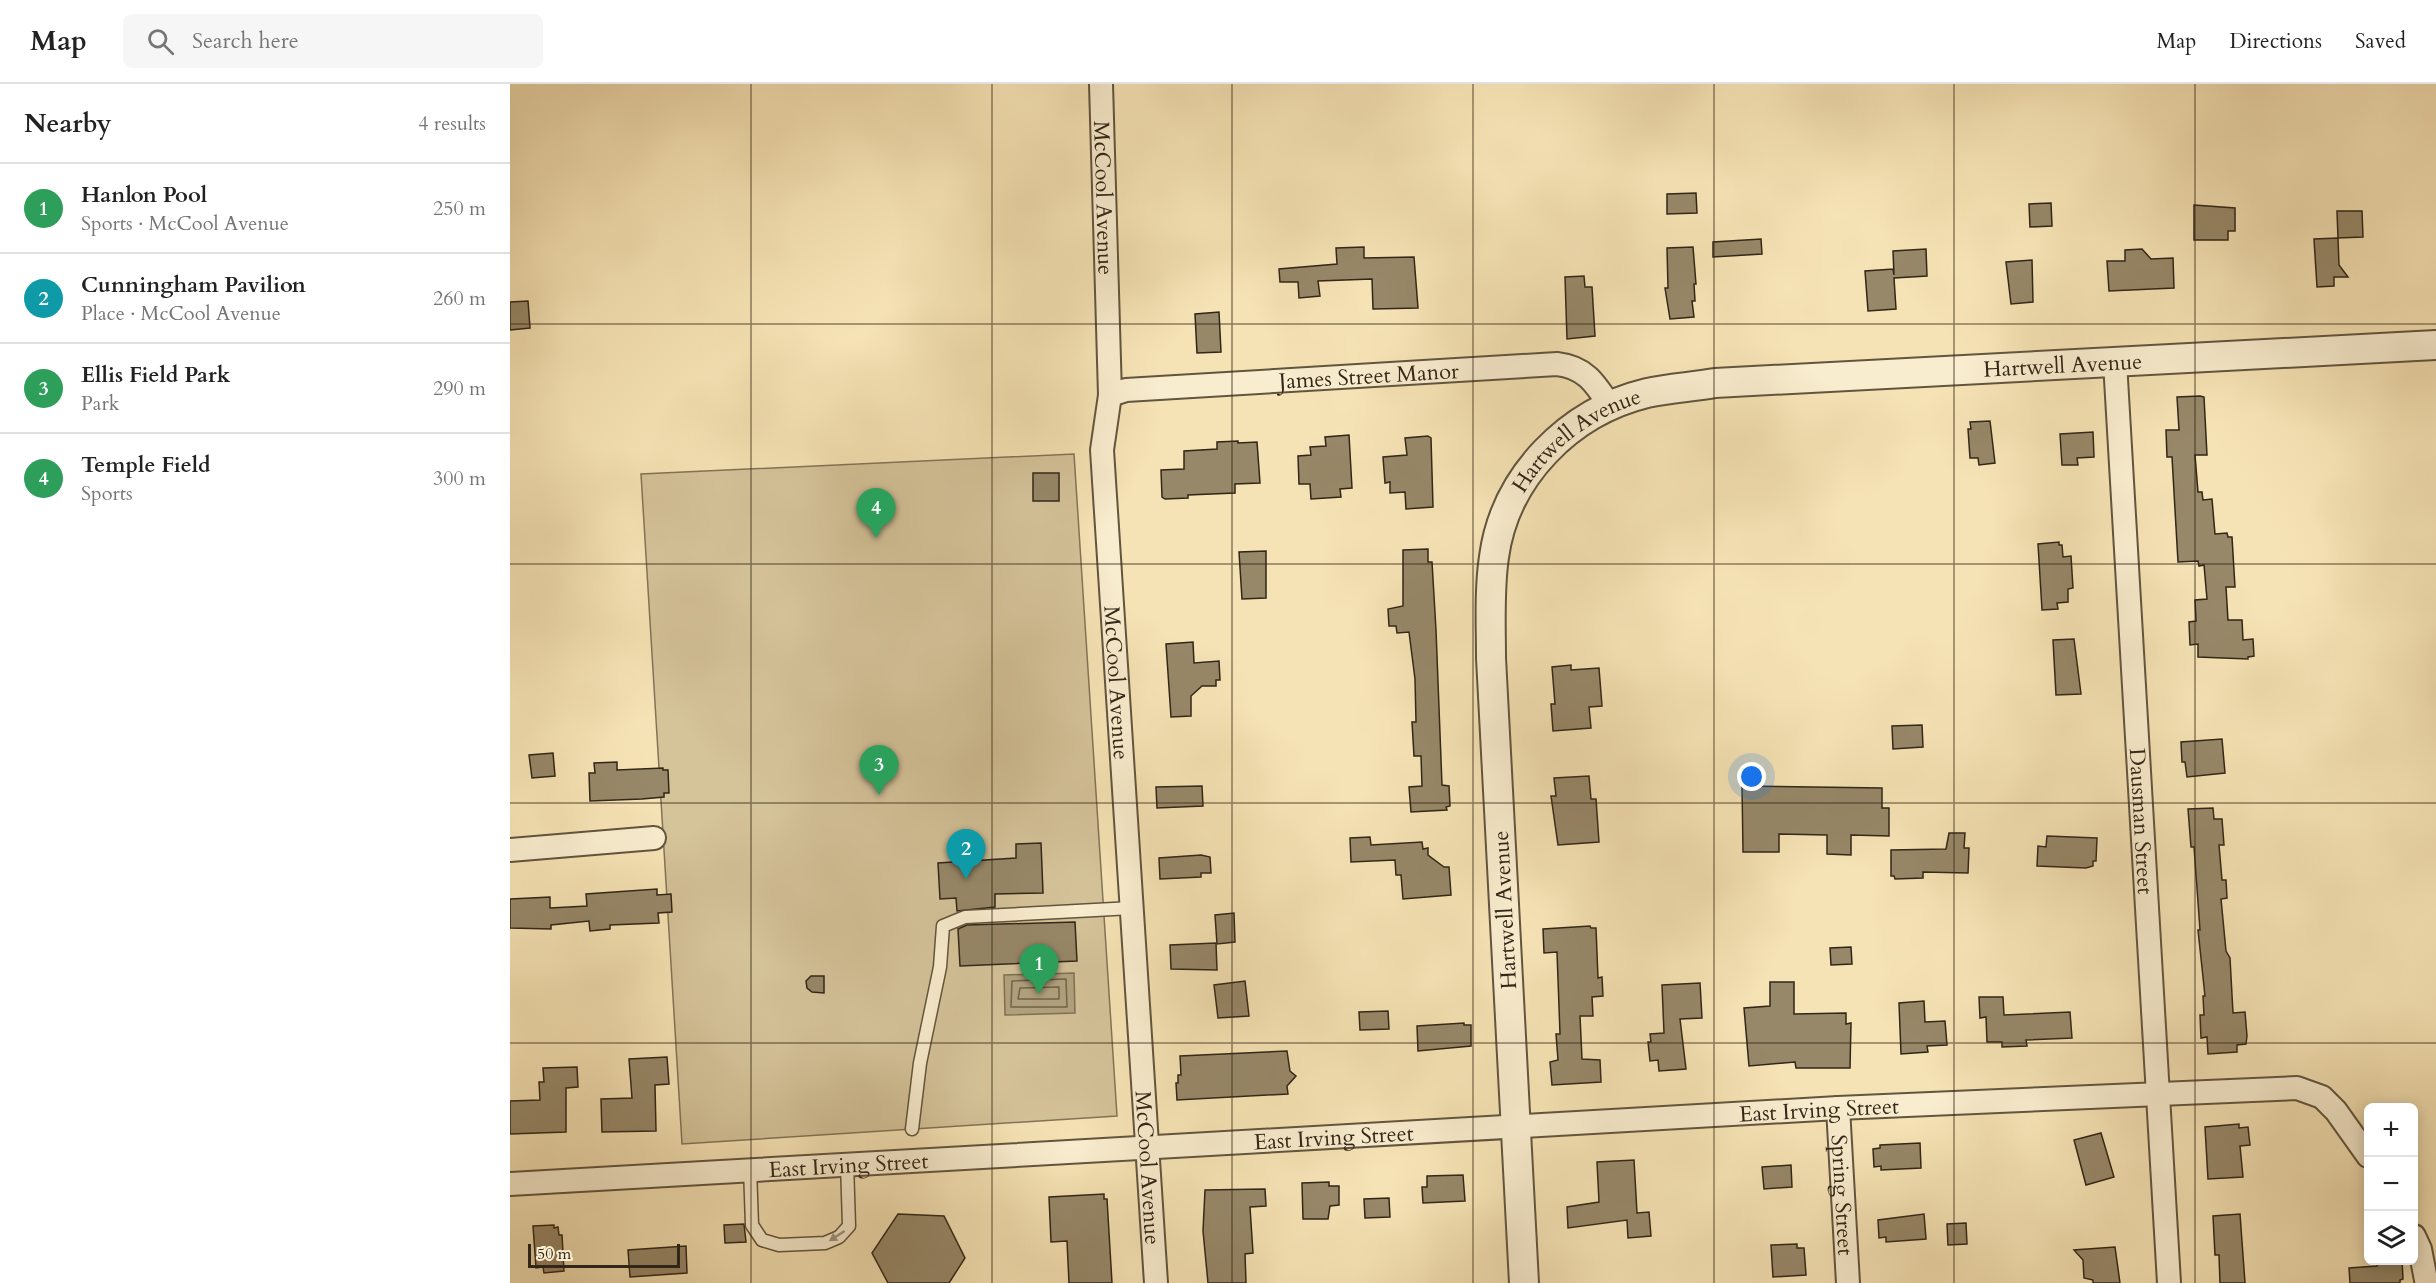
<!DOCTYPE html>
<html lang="en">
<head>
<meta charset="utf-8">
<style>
  :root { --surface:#fff; --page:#f6f6f6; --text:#222; --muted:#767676; --line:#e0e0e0; --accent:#b45309 }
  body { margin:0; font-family:Cardo,serif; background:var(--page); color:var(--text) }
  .controls { position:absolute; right:18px; bottom:18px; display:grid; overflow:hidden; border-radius:9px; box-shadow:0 3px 15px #0003 }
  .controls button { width:54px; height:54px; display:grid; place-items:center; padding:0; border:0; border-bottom:2px solid var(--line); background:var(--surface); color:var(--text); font:30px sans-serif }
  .scale { position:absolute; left:18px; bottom:15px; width:152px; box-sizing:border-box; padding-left:6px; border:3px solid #312617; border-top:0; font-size:16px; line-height:21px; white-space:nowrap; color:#312617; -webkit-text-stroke:4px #f9edcf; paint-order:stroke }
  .you { position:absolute; left:1242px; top:693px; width:21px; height:21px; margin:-15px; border:4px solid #fff; border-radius:50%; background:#1a73e8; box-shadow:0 0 0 9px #1a73e833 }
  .badge { display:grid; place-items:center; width:39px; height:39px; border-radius:50%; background:var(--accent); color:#fff; font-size:20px; font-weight:700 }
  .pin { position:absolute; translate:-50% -50px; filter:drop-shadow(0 2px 3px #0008) }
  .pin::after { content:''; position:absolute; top:32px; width:21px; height:18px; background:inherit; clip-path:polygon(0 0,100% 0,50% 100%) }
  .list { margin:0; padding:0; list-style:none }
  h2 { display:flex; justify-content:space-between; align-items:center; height:78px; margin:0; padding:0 24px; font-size:26px }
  h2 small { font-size:20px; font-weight:400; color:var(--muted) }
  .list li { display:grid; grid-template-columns:39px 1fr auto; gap:18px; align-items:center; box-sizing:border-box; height:90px; padding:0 24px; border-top:2px solid var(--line) }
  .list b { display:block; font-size:22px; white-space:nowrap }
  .list p { margin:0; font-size:20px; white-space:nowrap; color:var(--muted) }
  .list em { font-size:20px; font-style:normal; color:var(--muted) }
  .icon { flex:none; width:33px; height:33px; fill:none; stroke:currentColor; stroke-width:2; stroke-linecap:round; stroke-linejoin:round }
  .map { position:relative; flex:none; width:1926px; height:1199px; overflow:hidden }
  header { display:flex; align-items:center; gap:36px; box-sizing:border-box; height:84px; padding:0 30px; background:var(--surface); border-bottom:2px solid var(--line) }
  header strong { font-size:28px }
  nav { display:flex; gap:33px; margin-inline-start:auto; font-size:21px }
  .search { width:420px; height:54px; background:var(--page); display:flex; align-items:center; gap:15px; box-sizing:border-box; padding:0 21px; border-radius:9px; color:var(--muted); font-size:22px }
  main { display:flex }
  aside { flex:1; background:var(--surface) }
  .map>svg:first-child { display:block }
  .green { fill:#d5c39a; stroke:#837458; stroke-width:1.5 }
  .water { fill:#b3a37f; stroke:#7f7155; stroke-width:1.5 }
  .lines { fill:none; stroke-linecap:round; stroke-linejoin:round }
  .shore { stroke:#72644b; stroke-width:1.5 }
  .building { fill:#978869; stroke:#312617; stroke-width:1.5 }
  .service-casing { stroke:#62553e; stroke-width:15 }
  .minor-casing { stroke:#62553e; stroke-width:26 }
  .tertiary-casing { stroke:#62553e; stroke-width:32 }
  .service { stroke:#f9edcf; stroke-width:12 }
  .minor { stroke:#f9edcf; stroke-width:22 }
  .tertiary { stroke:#f9edcf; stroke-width:28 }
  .oneway { fill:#9f937c }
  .grid { fill:none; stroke:#312617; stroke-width:1.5; stroke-opacity:0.55 }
  .labels { text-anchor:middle; stroke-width:5; stroke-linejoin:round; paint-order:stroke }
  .street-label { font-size:22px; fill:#312617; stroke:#f9edcf }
</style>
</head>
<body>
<header>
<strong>Map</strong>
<div class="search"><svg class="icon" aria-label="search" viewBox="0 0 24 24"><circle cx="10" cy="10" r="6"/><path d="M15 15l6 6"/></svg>Search here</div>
<nav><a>Map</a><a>Directions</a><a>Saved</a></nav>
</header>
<main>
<aside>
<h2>Nearby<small>4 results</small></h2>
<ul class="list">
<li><span class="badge" style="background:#2e9e5b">1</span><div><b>Hanlon Pool</b><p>Sports · McCool Avenue</p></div><em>250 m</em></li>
<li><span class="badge" style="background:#0f9aa8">2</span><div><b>Cunningham Pavilion</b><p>Place · McCool Avenue</p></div><em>260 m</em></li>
<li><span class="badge" style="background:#2e9e5b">3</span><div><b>Ellis Field Park</b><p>Park</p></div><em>290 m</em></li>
<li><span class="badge" style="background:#2e9e5b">4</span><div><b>Temple Field</b><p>Sports</p></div><em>300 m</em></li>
</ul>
</aside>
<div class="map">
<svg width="1926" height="1199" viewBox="0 0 1926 1199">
  <rect width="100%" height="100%" fill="#f6e3b5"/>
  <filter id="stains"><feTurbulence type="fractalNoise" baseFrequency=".00333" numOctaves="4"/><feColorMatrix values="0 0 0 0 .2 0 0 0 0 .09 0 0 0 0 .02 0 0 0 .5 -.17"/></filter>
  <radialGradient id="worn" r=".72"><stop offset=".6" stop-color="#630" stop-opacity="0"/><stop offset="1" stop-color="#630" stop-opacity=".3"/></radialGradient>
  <path class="green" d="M564,370L607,1032L172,1060L131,390Z"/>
  <path class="water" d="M564,889L565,929L495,931L494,891Z"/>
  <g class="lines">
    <g class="shore">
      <path d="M556,895L557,923H501L502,897Z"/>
      <path d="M549,903V915H508L510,904Z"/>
    </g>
  </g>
  <g class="building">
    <path d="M1186,109L1187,129L1157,130V110Z"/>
    <path d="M1541,119L1542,142L1520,143L1519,120Z"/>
    <path d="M1684,121L1725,124V147H1718V156H1684Z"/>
    <path d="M1827,127H1852L1853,153L1828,154Z"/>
    <path d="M1828,154L1829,181L1838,193H1824V202L1807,203L1804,155Z"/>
    <path d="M1251,155L1252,170L1203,173V158Z"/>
    <path d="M854,163V174L904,173L908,224L863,225L862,195L808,197L810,212L789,214L788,198H770L769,185L827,180L826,164Z"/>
    <path d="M1183,163L1186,200H1184L1185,217H1182L1184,233L1160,235L1155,204H1158L1157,164Z"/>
    <path d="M1416,165L1417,192L1384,194L1386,225L1358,227L1355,187L1383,185L1384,191L1383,167Z"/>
    <path d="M1632,165L1641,175L1663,174L1664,204L1599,207L1597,177H1615V166Z"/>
    <path d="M1522,176L1523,218L1501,220L1496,178Z"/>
    <path d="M1074,192L1075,203H1082L1085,252L1057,255L1055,193Z"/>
    <path d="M18,217L20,244L0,246V218Z"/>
    <path d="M709,228L711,268L687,269L685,230Z"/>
    <path d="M1690,312L1694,313L1697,371H1685L1688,408H1692L1693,416L1702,415L1705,450L1717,449L1718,453H1722L1725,503H1716L1718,536H1732L1733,556L1743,555L1744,572L1738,573V575L1688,573V560L1680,561L1679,538L1686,537L1685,516L1697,515L1694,481L1689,482L1688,477L1668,478L1662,373H1657L1656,346H1669L1667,313Z"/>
    <path d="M1480,337L1485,379L1469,381L1468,374H1460L1458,345H1461L1460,338Z"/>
    <path d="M1583,348L1584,373L1567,374L1568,381H1552L1550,350Z"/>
    <path d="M839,351L842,404L830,405L831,413L801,415L800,400H789L788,372L801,371L800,363L816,362L815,353Z"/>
    <path d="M918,352L921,354L923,423L896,425L895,408L880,409V398L875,399L873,373L897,371L895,354Z"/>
    <path d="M728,357V359L747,358L750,399L725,400V409L678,411V414L655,415L652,413L651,386L674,385V367L707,365V358Z"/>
    <rect x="523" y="389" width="26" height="28"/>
    <path d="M1549,458V461H1552L1553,473L1561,472L1563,504L1558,505V518L1547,519L1548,525L1532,526L1528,460Z"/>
    <path d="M918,465V478H922L926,546L932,701L939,702L940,722L936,723L937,726L901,728L899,703L912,702L911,672H904L902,638H906L905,595L899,548L887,549L886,542H879L878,525L893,522V466Z"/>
    <path d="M756,467V514L732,515L729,468Z"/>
    <path d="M1564,555L1571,610L1546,611L1543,556Z"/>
    <path d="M683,558L684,579L709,577L710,596H706V602H692L681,612V632L661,633L656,560Z"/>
    <path d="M1061,581V586L1089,584L1092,622L1079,623L1081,644L1043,647L1041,620H1045L1042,583Z"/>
    <path d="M1412,641L1413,663L1383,665L1382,642Z"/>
    <path d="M1712,655L1715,689L1677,693L1675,678H1672L1671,658Z"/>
    <path d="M43,669L45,692L22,694L19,671Z"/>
    <path d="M107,678V686L153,684V686H158L159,709H154V713L132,715L80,717L79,689H85L84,679Z"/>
    <path d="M1079,692L1081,715H1086L1089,758L1048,761L1041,712H1046L1044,694Z"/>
    <path d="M692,702L693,722L647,724L646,703Z"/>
    <path d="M1232,702L1372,704V724H1379V752L1341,751V771L1317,770V751L1269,750V768H1233Z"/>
    <path d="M1703,724L1704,735H1712L1714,761H1709L1712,796H1716L1717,814L1711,815L1716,867L1720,874L1723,929L1735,928L1737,952L1736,960L1727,961V968L1698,970L1697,953L1691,954L1690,931H1694L1693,912H1695L1688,846H1690L1684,763H1681L1678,725Z"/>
    <path d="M1439,749H1455L1454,764H1459L1458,789L1413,788V794L1385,795L1384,792H1381V766L1436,765Z"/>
    <path d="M1537,752L1587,754L1586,777H1583V782L1576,784L1527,782L1528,762L1536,763Z"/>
    <path d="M860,753L861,761L912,758L913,765L918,764V771L934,783H939L941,811L893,815L891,791H886L885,776L841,778L840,754Z"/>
    <path d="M531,759L533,809L485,810V823L447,827L446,814L430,815L428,779L506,774V760Z"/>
    <path d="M691,771L700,773L701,789H691V793L650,795L649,774Z"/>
    <path d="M147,805V811L161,810L162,828L148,829L149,839L100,841V845L80,847L79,837L41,841V845L0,844V815L40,813V824L77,822L76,810Z"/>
    <path d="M724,829L725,858L707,860L705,831Z"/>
    <path d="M565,838L567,877L450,882L448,845L457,841Z"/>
    <path d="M1080,842L1081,844H1086L1088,894L1092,893L1093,912L1082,913L1083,932H1070L1072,975L1090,976L1091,998L1042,1001L1040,978L1048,976L1046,950H1050L1047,868L1034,869L1033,845Z"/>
    <path d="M706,859L707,886L661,885L660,861Z"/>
    <path d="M1341,863L1342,880L1321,881L1320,864Z"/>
    <path d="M301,892H314V909L302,908L297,904L296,897Z"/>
    <path d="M735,897L739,932L708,934L704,901Z"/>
    <path d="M1260,898H1284V930L1336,929V940L1341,939L1340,984H1286L1285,978L1239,982L1234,924L1260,922Z"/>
    <path d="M1190,899L1192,934L1170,935L1176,985L1149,987L1148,976L1140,977L1138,958H1141L1140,950L1154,949L1152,901Z"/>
    <path d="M1469,913H1493L1494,931L1560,928L1562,954L1516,956L1517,962L1492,963V958H1477L1476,933L1470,934Z"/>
    <path d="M1414,917L1415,938L1435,937L1437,961L1417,962L1418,968L1391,970L1389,919Z"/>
    <path d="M878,927L879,945L850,946L849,928Z"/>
    <path d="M954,939V941H961V962L908,967L907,942Z"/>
    <path d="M777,967L780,987L786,992L777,1002L778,1010L667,1016L666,999H668V991H671L670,972Z"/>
    <path d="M157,973L159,1000L145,1001L146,1047L92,1048L91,1015L122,1014L119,975Z"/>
    <path d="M67,983L68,1003L56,1004V1048L0,1050V1017L30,1016L29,998H34L33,984Z"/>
    <path d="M1729,1040V1044L1738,1043L1740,1061L1730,1062L1733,1093L1698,1095L1695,1043Z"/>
    <path d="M1591,1049L1604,1093L1576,1101L1564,1056Z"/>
    <path d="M1410,1059L1411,1084L1371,1086V1082L1364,1083L1363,1065L1370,1064V1061Z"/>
    <path d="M1124,1076L1127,1129L1139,1128L1141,1152L1118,1154L1117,1136L1058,1144L1057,1123L1089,1118L1087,1078Z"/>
    <path d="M1281,1081L1282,1103L1254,1105L1252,1083Z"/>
    <path d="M953,1091L955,1117L913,1119L912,1103H917V1092Z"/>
    <path d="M819,1098V1102H829V1121L820,1122L818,1135H793L792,1099Z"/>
    <path d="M755,1105L756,1122L740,1123L743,1169L735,1170L736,1199H698L693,1147L695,1106Z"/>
    <path d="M594,1110V1115H597L602,1199H559L557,1157L541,1158L539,1113Z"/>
    <path d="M879,1114L880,1133L855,1134L854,1115Z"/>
    <path d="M388,1130L434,1132L455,1174L439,1199H378L362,1169Z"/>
    <path d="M1414,1130L1416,1155L1376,1158V1153L1369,1154L1368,1136Z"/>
    <path d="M1730,1130L1735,1199H1710L1709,1171H1705L1703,1132Z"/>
    <path d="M1456,1139L1457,1160L1438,1161L1437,1140Z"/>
    <path d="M234,1140L236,1158L215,1159L214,1141Z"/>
    <path d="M44,1141V1144L48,1143L49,1151H52L54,1187L34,1189L33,1183L26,1184L23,1142Z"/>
    <path d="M1287,1160V1164H1294L1296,1191L1263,1193L1261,1161Z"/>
    <path d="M176,1162L177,1189L120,1193L118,1166Z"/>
    <path d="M1605,1163L1610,1199H1583V1196L1574,1194L1573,1176L1564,1166Z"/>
    <path d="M1867,1176H1892L1893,1195L1890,1196V1199H1840L1839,1184L1867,1182Z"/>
  </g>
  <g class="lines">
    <g class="service-casing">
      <g id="service">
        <path d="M402,1045L410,979L430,883L433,842L455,833L622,824"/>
        <path d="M240,1084L242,1141L252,1156L269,1161L315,1159L329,1153L339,1142L337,1079"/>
      </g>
    </g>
    <g class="minor-casing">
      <g id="minor">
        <path id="s1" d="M591,0L600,311L592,366L646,1199"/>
        <path id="s2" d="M1605,278L1659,1199"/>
        <path id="s3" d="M600,311L616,306L1047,280C1075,283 1085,299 1100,322"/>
        <path d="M0,766L144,754"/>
        <path id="s4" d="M1328,1024L1338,1199"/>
        <path id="s5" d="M0,1100L1328,1024L1787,1004L1812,1013L1826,1027L1858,1072"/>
        <path d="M1904,1152L1910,1165L1916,1196"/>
      </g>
    </g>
    <g class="tertiary-casing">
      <g id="tertiary">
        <path id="s6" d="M1014,1199L981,574C981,541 979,506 984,473C995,392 1059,328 1137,309C1159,304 1183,303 1205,299L1926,261"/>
      </g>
    </g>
    <use href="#service" class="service"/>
    <use href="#minor" class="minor"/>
    <use href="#tertiary" class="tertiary"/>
  </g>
  <defs><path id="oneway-solid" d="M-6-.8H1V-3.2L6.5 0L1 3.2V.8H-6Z" transform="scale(1.5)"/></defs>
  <use class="oneway" href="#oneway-solid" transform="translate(327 1152) rotate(147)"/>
  <path class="grid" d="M241,0V1199M482,0V1199M722,0V1199M963,0V1199M1204,0V1199M1444,0V1199M1685,0V1199M0,240H1926M0,480H1926M0,719H1926M0,959H1926"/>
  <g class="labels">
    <g class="street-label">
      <text dy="8" stroke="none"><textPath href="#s1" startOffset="114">McCool Avenue</textPath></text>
      <text dy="8" stroke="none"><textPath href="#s6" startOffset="1382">Hartwell Avenue</textPath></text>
      <text dy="8" stroke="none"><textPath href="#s3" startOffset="260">James Street Manor</textPath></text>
      <text dy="8" stroke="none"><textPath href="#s6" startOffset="878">Hartwell Avenue</textPath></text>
      <text dy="8" stroke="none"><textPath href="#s1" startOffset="600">McCool Avenue</textPath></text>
      <text dy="8" stroke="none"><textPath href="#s2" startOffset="460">Dausman Street</textPath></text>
      <text transform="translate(994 826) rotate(-93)" y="8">Hartwell Avenue</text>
      <text dy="8" stroke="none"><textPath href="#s5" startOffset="1311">East Irving Street</textPath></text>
      <text dy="8" stroke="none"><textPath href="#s5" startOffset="825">East Irving Street</textPath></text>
      <text dy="8" stroke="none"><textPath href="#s5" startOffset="339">East Irving Street</textPath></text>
      <text dy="8" stroke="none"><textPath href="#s1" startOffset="1086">McCool Avenue</textPath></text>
      <text dy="8" stroke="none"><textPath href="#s4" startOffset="87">Spring Street</textPath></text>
    </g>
  </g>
  <rect width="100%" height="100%" filter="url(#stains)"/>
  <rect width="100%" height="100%" fill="url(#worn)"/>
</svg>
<div class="controls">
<button>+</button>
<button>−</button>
<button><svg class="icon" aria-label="layers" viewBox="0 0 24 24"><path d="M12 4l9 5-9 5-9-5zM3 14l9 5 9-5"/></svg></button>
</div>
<div class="scale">50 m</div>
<div class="you"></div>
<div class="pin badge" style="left:529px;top:910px;background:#2e9e5b">1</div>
<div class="pin badge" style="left:456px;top:795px;background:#0f9aa8">2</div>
<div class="pin badge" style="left:369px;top:711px;background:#2e9e5b">3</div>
<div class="pin badge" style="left:366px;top:454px;background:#2e9e5b">4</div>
</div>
</main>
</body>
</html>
